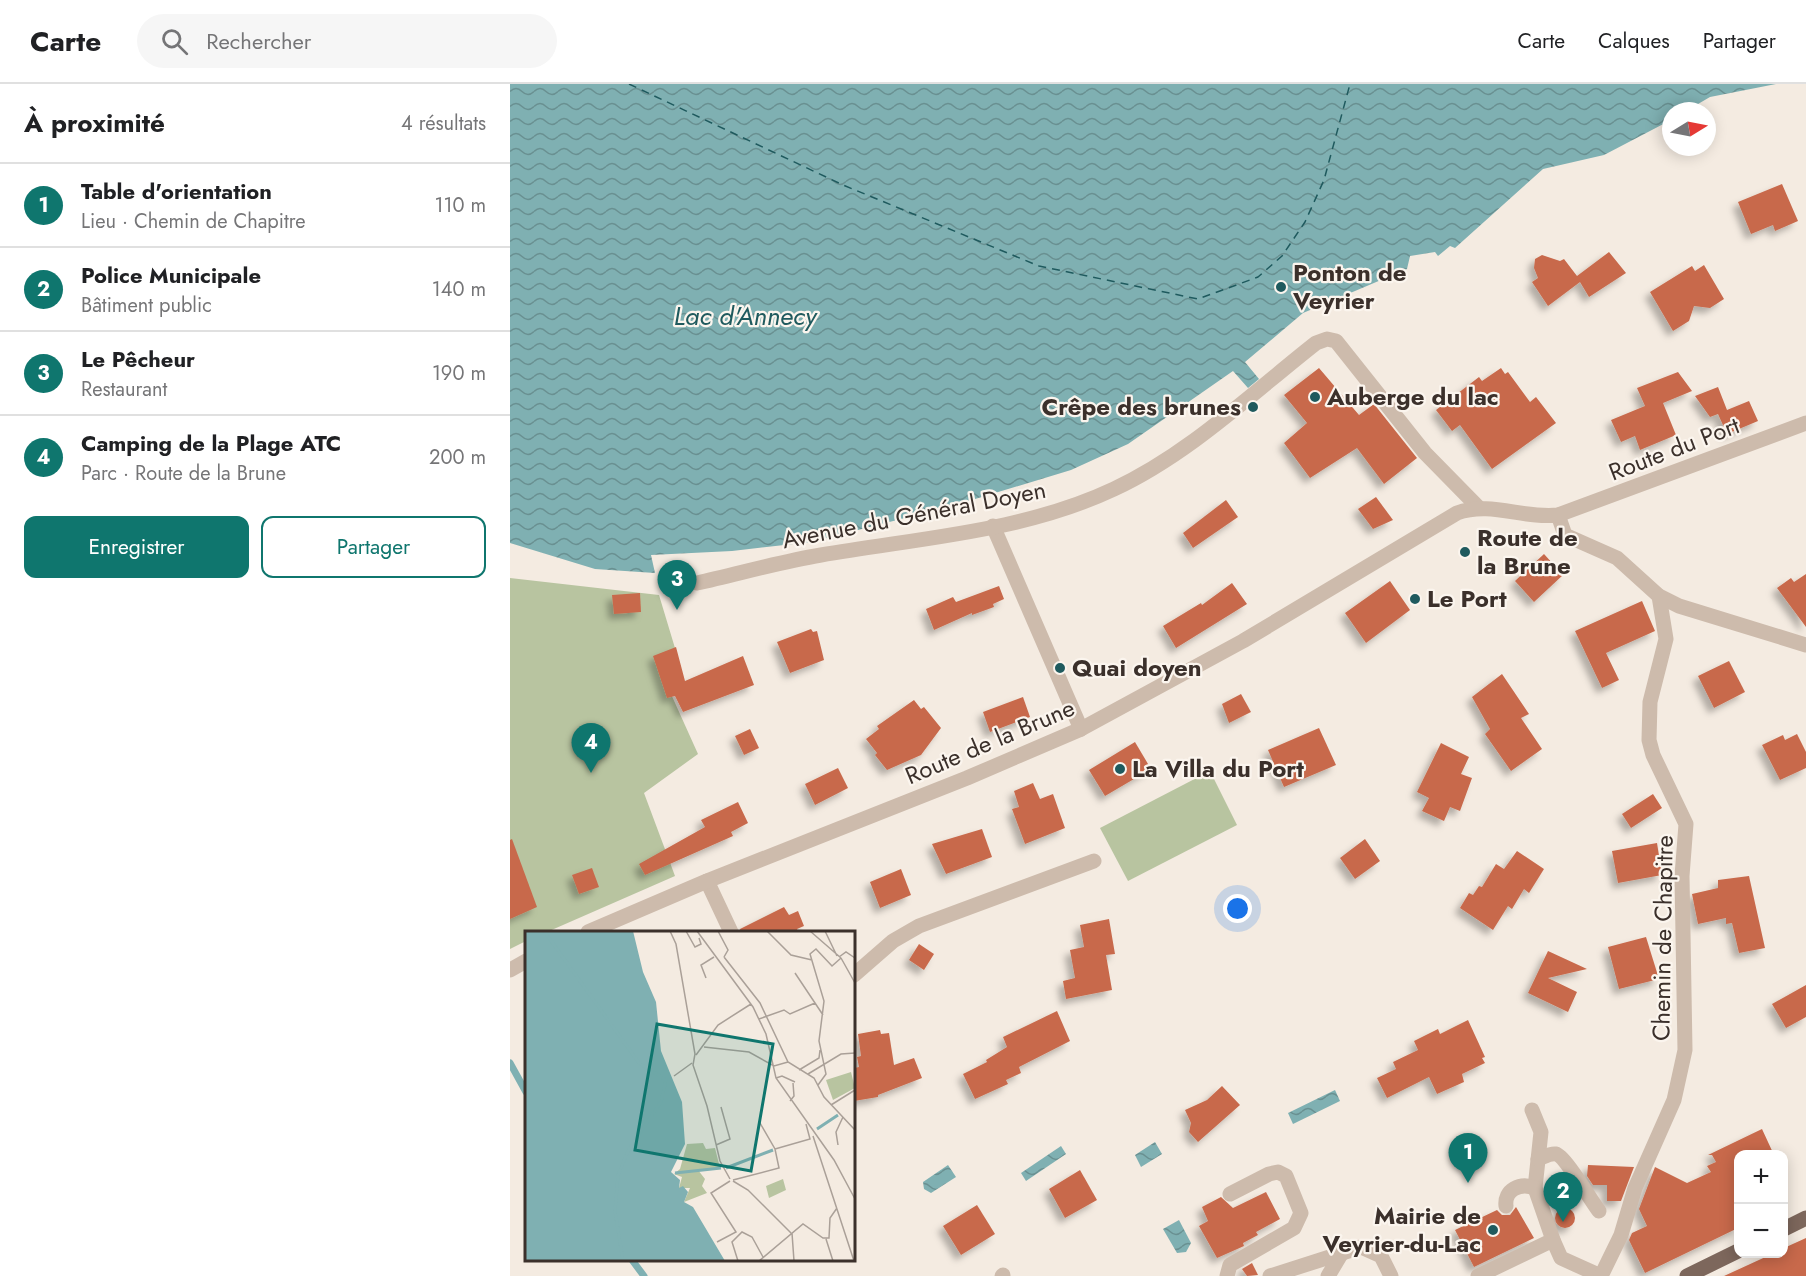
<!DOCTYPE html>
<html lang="fr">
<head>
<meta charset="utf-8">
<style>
  :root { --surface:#fff; --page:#f6f6f6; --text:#202124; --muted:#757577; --line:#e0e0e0; --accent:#0f766e }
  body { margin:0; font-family:Jost,sans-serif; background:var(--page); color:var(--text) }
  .controls { position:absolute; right:18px; bottom:18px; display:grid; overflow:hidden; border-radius:12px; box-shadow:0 3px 15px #0003 }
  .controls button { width:54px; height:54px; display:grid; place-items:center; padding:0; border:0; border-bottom:2px solid var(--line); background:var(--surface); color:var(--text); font:30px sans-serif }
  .compass { position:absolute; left:1152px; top:18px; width:54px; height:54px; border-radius:50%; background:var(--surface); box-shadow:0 3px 15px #0003; rotate:80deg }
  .you { position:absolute; left:728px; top:825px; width:21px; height:21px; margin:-15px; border:4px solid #fff; border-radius:50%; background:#1a73e8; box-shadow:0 0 0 9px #1a73e833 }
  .badge { display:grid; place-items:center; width:39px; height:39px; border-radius:50%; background:var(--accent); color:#fff; font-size:20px; font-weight:700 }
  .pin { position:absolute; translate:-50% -50px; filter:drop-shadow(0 2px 3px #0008) }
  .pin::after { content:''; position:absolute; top:32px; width:21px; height:18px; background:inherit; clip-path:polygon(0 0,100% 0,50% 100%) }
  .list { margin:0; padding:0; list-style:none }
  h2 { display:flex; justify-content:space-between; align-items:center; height:78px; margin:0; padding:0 24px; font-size:26px }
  h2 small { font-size:20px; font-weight:400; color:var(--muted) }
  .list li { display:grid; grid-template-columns:39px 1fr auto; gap:18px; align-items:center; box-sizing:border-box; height:84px; padding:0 24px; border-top:2px solid var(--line) }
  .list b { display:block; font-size:22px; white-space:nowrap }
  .list p { margin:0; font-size:20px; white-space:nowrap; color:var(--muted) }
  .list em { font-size:20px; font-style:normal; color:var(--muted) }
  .actions { display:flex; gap:12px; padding:18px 24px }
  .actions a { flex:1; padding:14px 0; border:2px solid var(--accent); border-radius:12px; text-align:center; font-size:21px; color:var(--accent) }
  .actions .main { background:var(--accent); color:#fff }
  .icon { flex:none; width:33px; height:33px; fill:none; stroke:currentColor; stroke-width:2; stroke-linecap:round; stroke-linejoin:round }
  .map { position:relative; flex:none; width:1296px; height:1192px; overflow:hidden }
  header { display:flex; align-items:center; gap:36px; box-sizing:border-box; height:84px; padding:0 30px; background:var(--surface); border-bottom:2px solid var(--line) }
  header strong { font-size:28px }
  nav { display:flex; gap:33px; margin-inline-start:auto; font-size:21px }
  .search { width:420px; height:54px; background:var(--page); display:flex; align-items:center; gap:15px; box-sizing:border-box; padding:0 21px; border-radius:33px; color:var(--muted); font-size:22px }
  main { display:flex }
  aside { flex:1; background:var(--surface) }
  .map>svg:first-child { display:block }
  .green { fill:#b8c4a0 }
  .water { fill:url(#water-waves) }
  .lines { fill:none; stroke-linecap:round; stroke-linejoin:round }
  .stream { stroke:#7fb0b2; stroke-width:7 }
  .ferry { stroke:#1f5a5e; stroke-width:1.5; stroke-dasharray:8 6; stroke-linecap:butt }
  .building { fill:#c8694b; filter:url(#shadow) }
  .minor { stroke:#cdbbac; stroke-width:15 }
  .major { stroke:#7d675c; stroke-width:15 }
  .poi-dot { fill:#1f5a5e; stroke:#fbf5ee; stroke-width:2 }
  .labels { text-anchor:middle; stroke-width:4.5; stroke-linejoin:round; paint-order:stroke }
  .poi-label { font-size:24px; font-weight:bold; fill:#3b302b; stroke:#fbf5ee; text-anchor:start }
  .street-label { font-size:24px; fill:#3b302b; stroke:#fbf5ee }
  .water-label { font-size:26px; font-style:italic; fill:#1f5a5e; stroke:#fbf5ee }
  .inset-river { fill:none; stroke:#7fb0b2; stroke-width:3 }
  .inset-road { fill:none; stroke:#aaa098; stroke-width:1.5 }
  .view { fill:#0f766e; fill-opacity:0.15; stroke:#0f766e; stroke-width:3 }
  .inset-edge { fill:none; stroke:#3b302b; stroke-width:3 }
</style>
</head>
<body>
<header>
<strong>Carte</strong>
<div class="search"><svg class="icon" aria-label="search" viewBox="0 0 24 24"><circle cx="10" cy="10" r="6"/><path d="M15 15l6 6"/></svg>Rechercher</div>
<nav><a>Carte</a><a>Calques</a><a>Partager</a></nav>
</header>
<main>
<aside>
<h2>À proximité<small>4 résultats</small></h2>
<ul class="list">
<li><span class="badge">1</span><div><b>Table d'orientation</b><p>Lieu · Chemin de Chapitre</p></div><em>110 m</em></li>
<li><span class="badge">2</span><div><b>Police Municipale</b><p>Bâtiment public</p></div><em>140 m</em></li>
<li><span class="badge">3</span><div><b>Le Pêcheur</b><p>Restaurant</p></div><em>190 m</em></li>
<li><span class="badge">4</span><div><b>Camping de la Plage ATC</b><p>Parc · Route de la Brune</p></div><em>200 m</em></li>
</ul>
<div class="actions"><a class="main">Enregistrer</a><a>Partager</a></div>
</aside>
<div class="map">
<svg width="1296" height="1192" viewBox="0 0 1296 1192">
  <defs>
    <pattern id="water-waves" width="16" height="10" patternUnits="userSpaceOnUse" patternTransform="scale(1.5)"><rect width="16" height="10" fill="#7fb0b2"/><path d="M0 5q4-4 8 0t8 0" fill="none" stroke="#699091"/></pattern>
    <filter id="shadow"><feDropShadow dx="-5.5" dy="5.5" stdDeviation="3" flood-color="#0004"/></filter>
  </defs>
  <rect width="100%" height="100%" fill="#f4ebe1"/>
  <g class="green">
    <path d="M0,494L149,511L171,584L156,599L188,670L134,709L165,792L37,848H16V857L0,865Z"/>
    <path d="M700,687L727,741L618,797L590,744Z"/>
  </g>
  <g class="water">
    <path d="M0,0H1266L1200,13L1176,27H1161V36L1094,71L1033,85L945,164L940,162L928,172L925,168L900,172L897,185L793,229L735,278L749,295L738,304L723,287L618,360L561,386L442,422L301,458L222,467L141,471L145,489L85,485L0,459Z"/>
    <path d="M825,1006L830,1017L783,1040L778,1029Z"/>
    <path d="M645,1058L652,1070L631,1083L625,1071Z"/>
    <path d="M551,1062L556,1070L516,1097L511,1089Z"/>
    <path d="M438,1081L446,1093L421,1109L414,1105L413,1098Z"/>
    <path d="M669,1136L681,1159L676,1168L667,1169L653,1145Z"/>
  </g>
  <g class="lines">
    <g class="stream">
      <path d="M0,979L16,1008"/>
      <path d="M122,1176L134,1192"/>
    </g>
    <path class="ferry" d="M119,0L333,101L529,182L688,215L748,193L772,172L795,138L814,96L840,0"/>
  </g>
  <g class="building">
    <path d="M1272,100L1288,137L1265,147L1263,141L1241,150L1228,118Z"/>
    <path d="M1099,168L1116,189L1079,213L1070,198L1038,222L1022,198L1028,194L1024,184L1025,175L1032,171L1050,177L1054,175L1067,192Z"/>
    <path d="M1194,181L1214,215L1200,224L1184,222L1179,237L1163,247L1140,208L1182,182L1185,187Z"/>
    <path d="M809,284L849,331L864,320L907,374L874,400L847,364L800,394L774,359L797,339L774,311Z"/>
    <path d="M991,284L995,290L998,288L1020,318L1026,313L1046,339L982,385L950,341L942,347L926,326L969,293L972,297Z"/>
    <path d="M1168,288L1182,307L1153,319L1166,351L1130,366L1125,352L1111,358L1101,336L1135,322L1127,304Z"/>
    <path d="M1208,303L1217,326L1239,317L1248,337L1217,350L1208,330L1200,333L1185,312Z"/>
    <path d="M866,413L883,436L863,445L848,425Z"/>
    <path d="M716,416L728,433L683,464L673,449Z"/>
    <path d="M1034,470L1053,491L1024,518L1005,497Z"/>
    <path d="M1296,490V543L1267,504L1281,494L1284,498Z"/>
    <path d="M880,497L900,526L856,559L835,529Z"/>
    <path d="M722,499L737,520L666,564L653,542L691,519L692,521Z"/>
    <path d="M489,502L494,515L483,520L484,523L462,531V529L424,546L416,525L443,513L446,518Z"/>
    <path d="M130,509L131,528L104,530L102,511Z"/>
    <path d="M1132,517L1145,547L1096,569L1109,596L1092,604L1065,547Z"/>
    <path d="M301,545L303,548L307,547L314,576L280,589L267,558Z"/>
    <path d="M166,563L175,597L233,572L244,601L173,628L165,612L157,614L143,572Z"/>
    <path d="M1219,577L1235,608L1204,624L1188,592Z"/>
    <path d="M992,590L1019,630L1011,634L1032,665L1001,687L975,650L980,645L962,613Z"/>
    <path d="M731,610L741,628L719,639L712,620Z"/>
    <path d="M513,613L520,633L480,648L473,628Z"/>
    <path d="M404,616L411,625L414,623L431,644L411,671L377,686L365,671L367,669L356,655L369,645L367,642Z"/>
    <path d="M809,644L826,681L774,703L758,666Z"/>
    <path d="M240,645L249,664L234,671L225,652Z"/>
    <path d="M1287,650L1296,668V684L1270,696L1252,661L1273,651L1275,656Z"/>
    <path d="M625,658L641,685L595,712L579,686Z"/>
    <path d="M931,659L959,673L951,690L962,694L950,727L940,723L934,737L912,727L919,714L907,708Z"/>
    <path d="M328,684L338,704L305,721L295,700Z"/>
    <path d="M523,699L530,715L543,710L555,744L515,760L502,725L509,723L504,707Z"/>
    <path d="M1143,710L1152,724L1121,744L1112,730Z"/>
    <path d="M228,718L238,739L221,748L223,752L135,791L129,780L195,743L191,736Z"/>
    <path d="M472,745L482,773L436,790L422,760Z"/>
    <path d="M2,755L27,823L0,835V756Z"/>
    <path d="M855,755L870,777L845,795L830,774Z"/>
    <path d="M1147,759L1152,791L1108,799L1102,767Z"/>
    <path d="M1007,767L1034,785L1019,809L1014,805L1002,825L998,822L983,846L950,824L959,809L963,811L969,802L972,803L986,780L994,785Z"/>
    <path d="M82,784L89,803L69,810L62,791Z"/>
    <path d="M391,785L401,811L370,824L360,798Z"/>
    <path d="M1239,792L1255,864L1229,869L1222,839L1216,840V834L1188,840L1182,810L1208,804V796Z"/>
    <path d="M274,823L279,831L288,827L294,842L287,845L289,849H231L230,845Z"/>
    <path d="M599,835L605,870L596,871L602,906L556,915L553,897L565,894L560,866L574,863L570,841Z"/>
    <path d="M1136,853L1149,895L1109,905L1098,863Z"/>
    <path d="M409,860L424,870L414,886L399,876Z"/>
    <path d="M1038,867L1077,885L1038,894L1067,908L1058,928L1018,909Z"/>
    <path d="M1296,901V933L1276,944L1262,920Z"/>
    <path d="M547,927L560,957L509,983L511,989L496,996L498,1000L465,1015L453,990L477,978L476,976L497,963L493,953Z"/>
    <path d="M958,936L975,973L972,974L975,979L952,990L954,998L927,1010L919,993L877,1014L867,994L886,985L883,978L908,966L904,957L928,945L930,950Z"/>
    <path d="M370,946L371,950L379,949L384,981L404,974L412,994L368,1011V1013L344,1017V984L349,983L347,973L351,972L348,950Z"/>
    <path d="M712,1002L730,1021L688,1058L679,1048L681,1039L675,1026L697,1016Z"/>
    <path d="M1252,1045L1264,1071H1228V1144L1135,1189L1119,1156L1122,1149L1137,1142L1129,1125L1145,1083L1177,1099L1201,1088L1197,1082L1206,1078L1202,1071H1198Z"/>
    <path d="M1078,1081L1124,1083L1111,1117H1097V1101H1083L1077,1092Z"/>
    <path d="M570,1086L587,1116L555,1134L539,1105Z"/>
    <path d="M756,1108L770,1135L746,1148L748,1151L733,1159L734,1162L707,1174L689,1142L698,1137L692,1123L711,1113L723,1124Z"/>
    <path d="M467,1121L485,1150L451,1171L433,1142Z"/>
    <path d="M1006,1123L1024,1154L964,1183L945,1146L987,1126L992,1131H1000Z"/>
    <circle cx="1055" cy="1134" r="10"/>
    <path d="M1296,1154V1192H1214L1262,1170H1274V1164Z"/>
    <path d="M742,1179L748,1191L737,1192L732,1185Z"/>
  </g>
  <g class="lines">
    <g class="minor">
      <path d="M1048,431L1055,451L1107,474L1149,512L1169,522L1296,561"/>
      <path d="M483,442L571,645"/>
      <path d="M187,499C228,490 269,478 311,471C408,454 513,448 604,405C679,370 741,310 806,259L817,255L826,257L915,369L969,424"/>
      <path d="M197,797L221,848"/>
      <path d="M78,848L197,797L457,694L571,645L733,557L947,429C981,417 1013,435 1048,431L1296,339"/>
      <path d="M0,886L16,877"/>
      <path d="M344,891L383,857L409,842L584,777"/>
      <path d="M1022,1026L1031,1048L1025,1104L1043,1156"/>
      <path d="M1028,1075C1034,1073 1040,1069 1046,1070C1055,1072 1081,1117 1089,1127"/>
      <path d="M996,1122C994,1106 1010,1098 1025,1104"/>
      <path d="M492,1192L493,1191"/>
      <path d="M717,1192L720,1181L784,1144L791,1129L776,1092L768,1088L759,1090L720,1110"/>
      <path d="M760,1192L851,1163L871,1172L881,1192"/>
      <path d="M818,1192L833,1167"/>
      <path d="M968,1192L1043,1156L1051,1174L1091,1192"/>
      <path d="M1091,1192L1111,1151L1125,1104L1164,1016L1175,966L1172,792L1176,740L1143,671L1139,656L1140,618L1156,555L1149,512"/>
    </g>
    <g class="major">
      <path d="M1274,1145L1296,1134"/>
      <path d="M1177,1192L1228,1167"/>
    </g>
  </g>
  <g class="poi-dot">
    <circle cx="771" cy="203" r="6"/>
    <circle cx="805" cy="313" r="6"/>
    <circle cx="743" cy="323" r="6"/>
    <circle cx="955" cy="468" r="6"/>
    <circle cx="905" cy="515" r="6"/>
    <circle cx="550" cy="584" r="6"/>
    <circle cx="610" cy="685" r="6"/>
    <circle cx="983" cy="1146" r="6"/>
  </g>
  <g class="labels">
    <g class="poi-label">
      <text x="783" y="197">Ponton de<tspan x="783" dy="28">Veyrier</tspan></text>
      <text x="817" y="321">Auberge du lac</text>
      <text x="731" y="331" text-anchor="end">Crêpe des brunes</text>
      <text x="967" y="462">Route de<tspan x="967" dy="28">la Brune</tspan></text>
      <text x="917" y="523">Le Port</text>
      <text x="562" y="592">Quai doyen</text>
      <text x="622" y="693">La Villa du Port</text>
      <text x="971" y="1140" text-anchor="end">Mairie de<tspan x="971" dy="28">Veyrier-du-Lac</tspan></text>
    </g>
    <g class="street-label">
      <text transform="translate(1164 365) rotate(-21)" y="8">Route du Port</text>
      <text transform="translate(404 431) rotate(-11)" y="8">Avenue du Général Doyen</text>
      <text transform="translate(480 658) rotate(-23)" y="8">Route de la Brune</text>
      <text transform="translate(1153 854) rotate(-89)" y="8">Chemin de Chapitre</text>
    </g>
    <g class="water-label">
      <text x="235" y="241">Lac d'Annecy</text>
    </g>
  </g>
  <g transform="translate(15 847)">
    <rect width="330" height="330" fill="#f4ebe1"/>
    <path d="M326,141L330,157L308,169L301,149Z" fill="#b8c4a0"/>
    <path d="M178,212L181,218L190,217L195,237L173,239L180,248L177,255L182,262L159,271L165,257H154L157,246L149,243L155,238L162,213ZM258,248L261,259L244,267L241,255Z" fill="#b8c4a0"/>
    <path d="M0,0H108L118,41L131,71L136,120L157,171L160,213L146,241L155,249L154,257L158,255L163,261L159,271L168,276L200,330H0Z" fill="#7fb0b2"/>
    <path class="inset-river" d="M19,0L114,132L141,149L136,171L104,218L93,244L90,280L98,330M292,198L313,184M201,237L248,219M150,242L196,237"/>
    <path class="inset-road" d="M145,0L151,13L170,123L168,134L182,175L195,230L205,248M161,0L170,16L176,13L174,7M172,0L228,76L241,103L251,147L309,229L330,268M193,0L203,19L199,26M242,0L266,24L287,29M285,0L316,27M300,0L312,25M199,26L235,72L263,131L289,147L299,166L330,199M314,26L321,21L330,27M316,27L330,52M270,42L298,84M181,47L176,34L189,26M234,88L259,79L265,83L290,72M179,116L224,121L249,135L263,131M171,124L193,94L226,73M274,139L294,127L295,119M283,143L316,123L330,122M149,145L167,132M251,147L257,145L270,151M293,154L301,143L294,110L299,70L285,23L291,18L307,35L316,27M265,170L269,165L268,152M306,174L330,159M288,205L329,330M191,214L205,208L196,176M313,214L311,201L318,186M250,218L285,208L281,193M208,249L254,237L250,218L235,192M208,250L223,259L266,302M267,302L269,330M301,308L308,330M192,311L211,301L186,262L205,250M213,330L207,311L217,301L227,306L238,326M234,330L278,293L298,307H304L305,287L312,277"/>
    <path class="view" d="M132,93L248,113L226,240L110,219Z"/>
    <rect width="330" height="330" class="inset-edge"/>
  </g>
</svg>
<div class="controls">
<button>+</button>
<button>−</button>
</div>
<svg class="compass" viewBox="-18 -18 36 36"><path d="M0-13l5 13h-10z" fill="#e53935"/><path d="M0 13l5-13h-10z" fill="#757577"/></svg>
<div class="you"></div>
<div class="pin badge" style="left:958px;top:1099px">1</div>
<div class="pin badge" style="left:1053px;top:1138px">2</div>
<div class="pin badge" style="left:167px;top:526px">3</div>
<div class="pin badge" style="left:81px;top:689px">4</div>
</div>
</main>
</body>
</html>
